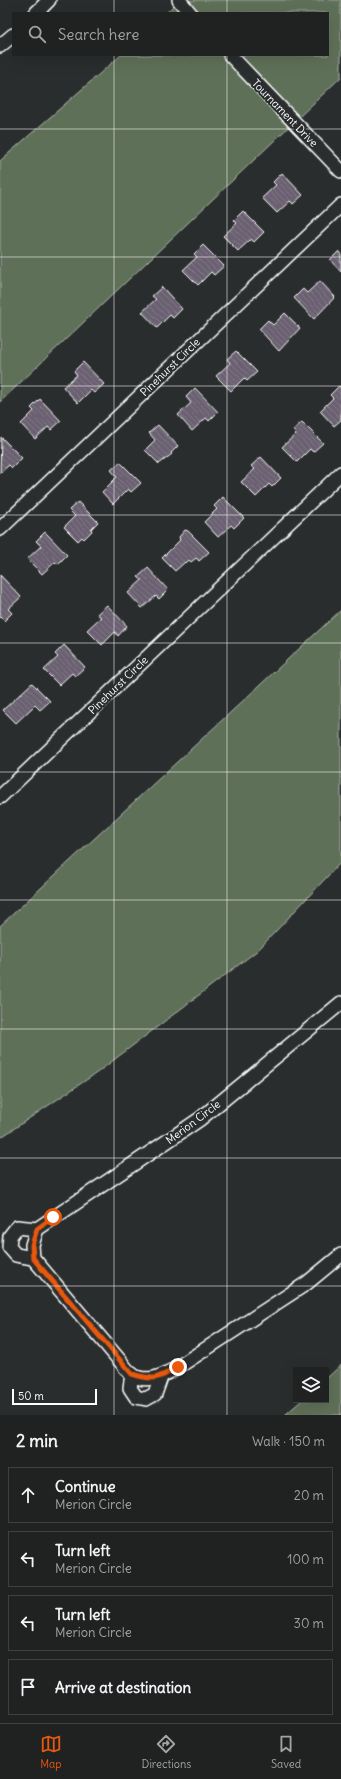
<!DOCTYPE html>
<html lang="en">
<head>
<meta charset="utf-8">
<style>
  :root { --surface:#202222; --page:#2d2f2f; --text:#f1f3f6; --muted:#a2a4a5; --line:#3d3f40; --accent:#ea580c }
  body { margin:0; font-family:Delius,sans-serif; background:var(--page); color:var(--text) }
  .controls { position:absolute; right:12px; bottom:12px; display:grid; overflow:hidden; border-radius:0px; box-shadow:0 4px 16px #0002 }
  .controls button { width:36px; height:36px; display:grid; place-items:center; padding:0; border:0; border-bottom:1px solid var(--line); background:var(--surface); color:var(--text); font:20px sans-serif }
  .scale { position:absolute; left:12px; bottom:10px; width:85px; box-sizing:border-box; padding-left:4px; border:2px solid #fff; border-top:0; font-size:11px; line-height:14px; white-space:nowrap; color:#fff; -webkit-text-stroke:3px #2a2d2e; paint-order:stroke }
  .stop { position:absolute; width:12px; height:12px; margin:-9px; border:3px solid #ea580c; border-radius:50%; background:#fff }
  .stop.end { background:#ea580c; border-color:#fff; box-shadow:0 1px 4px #0008 }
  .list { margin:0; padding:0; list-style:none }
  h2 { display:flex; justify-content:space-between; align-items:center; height:52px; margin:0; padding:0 16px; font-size:17px }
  h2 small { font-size:13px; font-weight:400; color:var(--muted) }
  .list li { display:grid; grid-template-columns:26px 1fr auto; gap:12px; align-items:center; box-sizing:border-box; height:56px; margin:0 8px 8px; padding:0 8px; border:1px solid var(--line); border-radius:0px }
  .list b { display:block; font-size:15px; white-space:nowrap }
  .list p { margin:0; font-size:13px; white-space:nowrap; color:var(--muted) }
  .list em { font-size:13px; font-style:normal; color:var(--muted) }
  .icon { flex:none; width:22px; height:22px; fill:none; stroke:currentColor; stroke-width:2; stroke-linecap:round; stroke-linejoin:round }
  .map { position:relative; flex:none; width:341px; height:1415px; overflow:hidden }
  .search { position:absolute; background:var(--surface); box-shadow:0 4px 16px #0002; left:12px; right:12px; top:12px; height:44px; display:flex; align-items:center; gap:10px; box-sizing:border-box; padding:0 14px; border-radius:0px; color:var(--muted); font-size:15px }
  .sheet { height:308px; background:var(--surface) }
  nav { display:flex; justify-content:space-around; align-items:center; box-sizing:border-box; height:56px; border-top:1px solid var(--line); background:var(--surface); font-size:11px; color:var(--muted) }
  nav a { display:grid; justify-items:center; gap:2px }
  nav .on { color:var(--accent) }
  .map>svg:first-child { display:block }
  .green { fill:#5f6f58; stroke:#afb7ac }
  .building { fill:url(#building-back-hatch); stroke:#fff }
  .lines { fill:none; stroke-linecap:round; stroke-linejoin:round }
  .minor-casing { stroke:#fff; stroke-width:16 }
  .minor { stroke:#2a2d2e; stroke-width:13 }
  .route { stroke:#ea580c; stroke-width:5 }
  .grid { fill:none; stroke:#fff; stroke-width:1; stroke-opacity:0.55 }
  .labels { text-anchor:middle; stroke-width:4; stroke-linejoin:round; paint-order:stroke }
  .street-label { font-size:11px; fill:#fff; stroke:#2a2d2e }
</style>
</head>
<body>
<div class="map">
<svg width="341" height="1415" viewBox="0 0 341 1415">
  <defs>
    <pattern id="building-back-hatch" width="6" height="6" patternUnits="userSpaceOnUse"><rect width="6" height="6" fill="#6a6071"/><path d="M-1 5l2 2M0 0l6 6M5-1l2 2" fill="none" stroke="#807886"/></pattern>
  </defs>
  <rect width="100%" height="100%" fill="#2a2d2e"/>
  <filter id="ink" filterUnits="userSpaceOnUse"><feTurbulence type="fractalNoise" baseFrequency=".025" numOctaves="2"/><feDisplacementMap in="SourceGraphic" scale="8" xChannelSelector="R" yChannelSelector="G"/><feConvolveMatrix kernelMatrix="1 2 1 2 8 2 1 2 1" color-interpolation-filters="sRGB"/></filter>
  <g filter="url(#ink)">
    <g class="green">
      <path d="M179,0H341V77L0,402V161L121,55H328V13H166Z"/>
      <path d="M341,610V862L258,950L98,1072L0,1138V926Z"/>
      <path d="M341,1365V1415H285L302,1400H326V1379Z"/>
    </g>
    <g class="building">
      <path d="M282,173L303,195L293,204L290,201L277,213L262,198L276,185L273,182Z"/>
      <path d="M243,211L264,232L254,242L251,239L238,251L223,236L237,223L234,220Z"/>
      <path d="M203,245L224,266L214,275L211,272L198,285L183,270L197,257L194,254Z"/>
      <path d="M339,251L341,253V272L330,260Z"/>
      <path d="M320,281L335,297L314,319L294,298L303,289L307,293Z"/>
      <path d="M162,287L182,309L173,318L170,315L157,328L142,312L156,299L152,296Z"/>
      <path d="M285,313L300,328L279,351L259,329L268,320L273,325Z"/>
      <path d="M236,351L257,372L247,381L244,378L231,391L216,376L230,363L227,359Z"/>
      <path d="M83,362L104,384L94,393L91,390L78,403L63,387L77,375L74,371Z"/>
      <path d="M339,386L341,388V420L334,426L320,411L333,398L330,395Z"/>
      <path d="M195,388L218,412L209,421L206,418L192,431L178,415L191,403L186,397Z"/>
      <path d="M40,399L61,421L51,430L48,427L35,439L21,424L34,411L31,408Z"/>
      <path d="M302,422L323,443L313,452L310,449L297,462L282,447L296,434L293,430Z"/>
      <path d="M158,425L178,446L171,453L172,454L159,464L145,450L155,440L149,433Z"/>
      <path d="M1,437L22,458L12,468L9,465L0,473Z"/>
      <path d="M261,457L281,478L272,487L269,484L256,497L241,482L255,469L251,466Z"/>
      <path d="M120,462L141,483L131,492L128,489L113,504L102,492L117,477L111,470Z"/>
      <path d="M223,497L244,518L234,528L231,525L218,537L204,522L217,509L214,506Z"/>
      <path d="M78,502L98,522L91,529L92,531L84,539L82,537L78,541L64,527L75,516L69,510Z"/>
      <path d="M185,530L188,531L209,552L199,561L196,558L191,562L189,560L186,563L185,562L175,571L162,558L180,540L179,537Z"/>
      <path d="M45,532L67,555L58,564L55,562L42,574L27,559L41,546L36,541Z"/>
      <path d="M148,568L168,590L159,599L156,596L142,608L128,593L142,580L138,577Z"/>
      <path d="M0,575L21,597L8,609L12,613L4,621L0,617Z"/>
      <path d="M107,605L127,626L118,636L115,632L102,645L87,630L101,617L97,614Z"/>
      <path d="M64,645L85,667L75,676L72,673L59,685L44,670L58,657L55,654Z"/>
      <path d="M32,683L50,701L40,710L35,705L16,723L3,710Z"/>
    </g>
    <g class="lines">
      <g class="minor-casing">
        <g id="minor">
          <path d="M179,0L190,13"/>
          <path d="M36,13L49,0"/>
          <path d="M0,46L13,35"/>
          <path d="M230,55L341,171"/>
          <path d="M0,529L341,205"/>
          <path d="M0,797L341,473"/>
          <path d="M341,1003L200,1119L37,1229L32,1245L33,1258L121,1362C124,1366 128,1371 131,1374C147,1385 164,1375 178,1367L307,1283L341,1255"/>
          <path d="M33,1258L16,1255L9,1247L10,1236L17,1227L37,1229"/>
          <path d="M132,1374L130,1388L136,1397L146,1399L155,1394L161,1377"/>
        </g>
      </g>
      <use href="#minor" class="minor"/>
    </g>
  </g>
  <g class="lines" filter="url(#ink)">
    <path class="route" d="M53,1217L37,1229L32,1245L33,1258L42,1269L132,1374C154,1381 158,1379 178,1367"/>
  </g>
  <path class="grid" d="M114,0V13M227,0V13M114,55V1415M227,55V1415M0,129H341M0,257H341M0,386H341M0,515H341M0,643H341M0,772H341M0,900H341M0,1029H341M0,1158H341M0,1286H341"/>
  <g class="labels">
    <g class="street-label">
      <text transform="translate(285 113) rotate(46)" y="4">Tournament Drive</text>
      <text transform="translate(170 367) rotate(-44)" y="4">Pinehurst Circle</text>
      <text transform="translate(118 685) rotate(-44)" y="4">Pinehurst Circle</text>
      <text transform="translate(193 1122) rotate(-37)" y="4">Merion Circle</text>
    </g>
  </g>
</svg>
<div class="controls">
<button><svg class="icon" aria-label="layers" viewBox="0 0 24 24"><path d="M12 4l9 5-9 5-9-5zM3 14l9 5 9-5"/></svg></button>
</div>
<div class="scale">50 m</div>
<div class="stop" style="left:53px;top:1217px"></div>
<div class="stop end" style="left:178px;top:1367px"></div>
<div class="search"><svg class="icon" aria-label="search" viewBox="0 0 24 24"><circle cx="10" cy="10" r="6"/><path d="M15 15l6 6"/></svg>Search here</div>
</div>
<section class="sheet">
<h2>2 min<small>Walk · 150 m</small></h2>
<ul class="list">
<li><svg class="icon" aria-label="ahead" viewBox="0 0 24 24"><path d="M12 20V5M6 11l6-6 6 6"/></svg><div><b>Continue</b><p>Merion Circle</p></div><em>20 m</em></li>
<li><svg class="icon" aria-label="left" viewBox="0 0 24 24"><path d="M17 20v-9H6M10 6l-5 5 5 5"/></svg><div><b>Turn left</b><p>Merion Circle</p></div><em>100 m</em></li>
<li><svg class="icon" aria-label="left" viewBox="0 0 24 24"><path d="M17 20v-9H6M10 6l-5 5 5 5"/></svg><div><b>Turn left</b><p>Merion Circle</p></div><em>30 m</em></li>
<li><svg class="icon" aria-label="arrive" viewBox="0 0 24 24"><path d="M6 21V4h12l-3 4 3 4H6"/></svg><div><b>Arrive at destination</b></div></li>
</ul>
</section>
<nav>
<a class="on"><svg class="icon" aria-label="map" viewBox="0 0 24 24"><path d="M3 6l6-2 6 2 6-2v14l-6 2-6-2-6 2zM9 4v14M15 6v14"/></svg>Map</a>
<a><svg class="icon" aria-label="directions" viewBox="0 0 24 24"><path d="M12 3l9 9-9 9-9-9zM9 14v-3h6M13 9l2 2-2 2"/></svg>Directions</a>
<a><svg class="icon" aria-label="saved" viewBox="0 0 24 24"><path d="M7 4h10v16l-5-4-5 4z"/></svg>Saved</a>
</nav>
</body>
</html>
